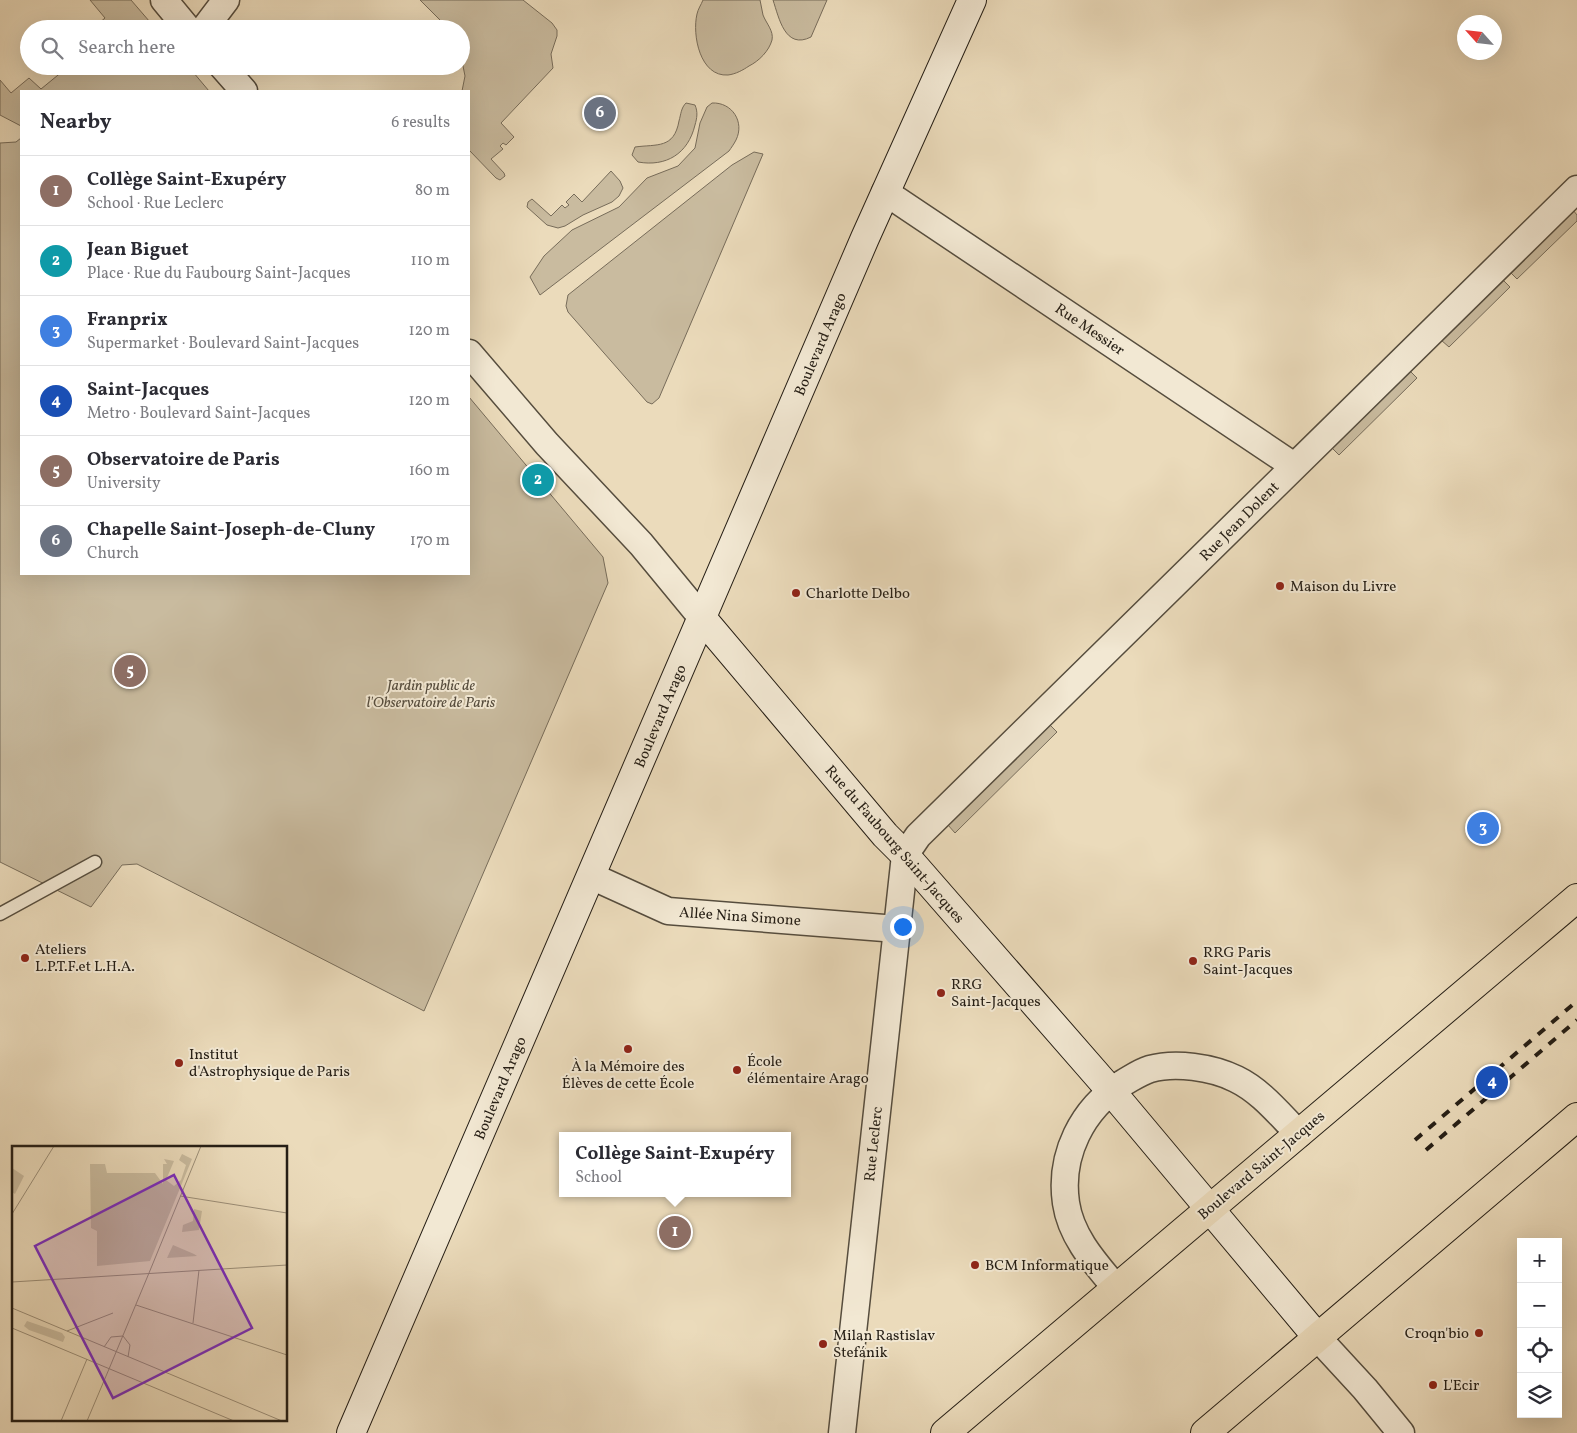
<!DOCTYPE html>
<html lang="en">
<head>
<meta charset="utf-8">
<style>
  :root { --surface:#fff; --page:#f2f2f3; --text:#2b2b33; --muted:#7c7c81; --line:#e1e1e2; --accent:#8f2418 }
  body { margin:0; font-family:Vollkorn,serif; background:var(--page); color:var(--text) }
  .controls { position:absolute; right:15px; bottom:15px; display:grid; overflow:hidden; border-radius:0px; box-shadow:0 5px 20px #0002 }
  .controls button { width:45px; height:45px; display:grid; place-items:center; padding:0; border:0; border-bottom:1px solid var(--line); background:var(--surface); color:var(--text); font:25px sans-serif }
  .compass { position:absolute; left:1457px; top:15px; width:45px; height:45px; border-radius:50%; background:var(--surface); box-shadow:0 5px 20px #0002; rotate:297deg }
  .you { position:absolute; left:902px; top:926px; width:18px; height:18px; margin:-12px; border:4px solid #fff; border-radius:50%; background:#1a73e8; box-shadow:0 0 0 8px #1a73e833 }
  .badge { display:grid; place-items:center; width:32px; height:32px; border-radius:50%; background:var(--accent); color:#fff; font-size:16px; font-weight:700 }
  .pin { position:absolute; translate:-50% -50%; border:2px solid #fff; box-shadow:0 1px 5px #0006 }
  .popup { position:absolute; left:559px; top:1132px; width:232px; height:65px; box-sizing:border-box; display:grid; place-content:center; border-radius:0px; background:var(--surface); filter:drop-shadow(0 1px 4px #0005); font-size:16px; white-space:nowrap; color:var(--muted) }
  .popup b { font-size:19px; color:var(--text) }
  .popup::after { content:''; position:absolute; left:50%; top:100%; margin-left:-10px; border:10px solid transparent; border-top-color:var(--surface) }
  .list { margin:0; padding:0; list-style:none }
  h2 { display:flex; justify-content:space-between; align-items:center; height:65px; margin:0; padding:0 20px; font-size:21px }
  h2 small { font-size:16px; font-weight:400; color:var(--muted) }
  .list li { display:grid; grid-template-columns:32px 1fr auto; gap:15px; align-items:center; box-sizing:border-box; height:70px; padding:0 20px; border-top:1px solid var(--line) }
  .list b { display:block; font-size:19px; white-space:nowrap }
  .list p { margin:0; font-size:16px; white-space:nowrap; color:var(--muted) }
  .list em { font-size:16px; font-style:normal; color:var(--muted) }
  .icon { flex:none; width:28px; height:28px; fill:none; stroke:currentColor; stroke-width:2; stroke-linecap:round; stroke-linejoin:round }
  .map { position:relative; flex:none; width:1577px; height:1433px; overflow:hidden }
  .search { position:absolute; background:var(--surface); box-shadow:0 5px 20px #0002; left:20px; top:20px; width:450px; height:55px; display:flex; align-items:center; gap:12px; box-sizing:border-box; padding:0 18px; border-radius:28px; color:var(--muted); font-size:19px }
  .panel { position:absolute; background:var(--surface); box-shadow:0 5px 20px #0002; left:20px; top:90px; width:450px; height:485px; border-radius:0px }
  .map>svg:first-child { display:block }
  .green { fill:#c9bb9f; stroke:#776c5a }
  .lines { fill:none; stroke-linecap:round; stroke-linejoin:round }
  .lane-casing { stroke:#564d3e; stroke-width:15 }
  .street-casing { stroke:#564d3e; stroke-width:29 }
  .secondary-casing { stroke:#251e15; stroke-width:30 }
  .primary-casing { stroke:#251e15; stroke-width:30 }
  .lane { stroke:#f2e8d3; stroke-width:12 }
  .street { stroke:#f2e8d3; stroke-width:26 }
  .secondary { stroke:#f2e8d3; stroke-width:28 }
  .primary { stroke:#ebdbbb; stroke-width:28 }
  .rail { stroke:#251e15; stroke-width:4; stroke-dasharray:9 9; stroke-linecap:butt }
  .poi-dot { fill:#8f2418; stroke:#f2e8d3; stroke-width:2 }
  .labels { text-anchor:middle; stroke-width:4; stroke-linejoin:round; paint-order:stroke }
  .street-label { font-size:15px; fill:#251e15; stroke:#f2e8d3 }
  .poi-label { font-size:15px; fill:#251e15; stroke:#f2e8d3; text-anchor:start }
  .park-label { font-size:15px; font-style:italic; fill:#564d3e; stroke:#f2e8d3 }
  .inset-road { fill:none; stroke:#9c8f79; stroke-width:1 }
  .view { fill:#7b2cbf; fill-opacity:0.15; stroke:#7b2cbf; stroke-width:2.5 }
  .inset-edge { fill:none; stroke:#251e15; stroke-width:2.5 }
</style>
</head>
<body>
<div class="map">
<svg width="1577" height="1433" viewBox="0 0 1577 1433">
  <rect width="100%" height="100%" fill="#ebdbbb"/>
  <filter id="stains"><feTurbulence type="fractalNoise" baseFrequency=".004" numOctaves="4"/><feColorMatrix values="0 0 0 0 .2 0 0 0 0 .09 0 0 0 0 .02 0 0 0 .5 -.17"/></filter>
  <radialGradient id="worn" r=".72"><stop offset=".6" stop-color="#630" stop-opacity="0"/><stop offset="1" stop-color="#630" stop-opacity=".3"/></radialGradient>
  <g class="green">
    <path d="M90,0H131L156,29H92L105,18Z"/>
    <path d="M420,0H523L552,23L557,30V36L551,54L553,68L501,123L514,137L506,145L503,143L500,146L503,149L491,159L504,173L505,176L500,180L496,178L469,150V91H462L465,76L461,56V29H449Z"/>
    <path d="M703,0H760C761,5 762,10 763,15C766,23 774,31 772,40C769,51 759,61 749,66C743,70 736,74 728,75C700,77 692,35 697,14C698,9 701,5 703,0Z"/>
    <path d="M773,0H827L811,37C785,50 779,18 773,0Z"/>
    <path d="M69,66H188L209,91H21V126L0,115V80L11,93L29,78L41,89Z"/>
    <path d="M686,103L695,105C698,112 697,118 695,125C688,154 666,167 638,162L632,155L635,147C657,144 674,149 679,121C681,114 681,108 686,103Z"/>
    <path d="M712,103C732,102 745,122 736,140C734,144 731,148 729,151L540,295L530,277L544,256L572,230L619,207L647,178L678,166L695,148L700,123L707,107Z"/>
    <path d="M21,138V574H469V397L603,557L608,583L424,1011L137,864L122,865L91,907L0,862V143L16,142Z"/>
    <path d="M754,152L763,154L659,398L652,404L647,402L568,312L566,306L568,295L732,165Z"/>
    <path d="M611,171L620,181L623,188L619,196L612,202L583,215L565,226L558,228L547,225L527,207L528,202L532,199L551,216L562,205L565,208L569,205L566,202L574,194L582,202Z"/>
    <path d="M1573,210L1577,215V221L1517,279L1510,272Z"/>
    <path d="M1503,280L1510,287L1449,347L1441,340Z"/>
    <path d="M1410,371L1417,378L1339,455L1332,448Z"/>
    <path d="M1050,725L1057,732L955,833L948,825Z"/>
  </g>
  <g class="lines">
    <g class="lane-casing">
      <path id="lane" d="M0,914L95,862"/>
    </g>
    <g class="street-casing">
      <g id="street">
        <path d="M164,0L188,29"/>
        <path d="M204,29L226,0"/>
        <path d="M222,66L244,91"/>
        <path d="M885,192L1294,466"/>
        <path d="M469,353L547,444L641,544L702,618"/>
        <path d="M591,876L668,911L897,929"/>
        <path d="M1116,1288C1095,1263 1071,1237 1066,1203C1059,1155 1082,1109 1123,1083C1132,1078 1140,1072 1150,1069C1175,1062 1212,1067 1236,1079C1261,1091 1279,1114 1299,1134"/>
        <path d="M1318,1338L1365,1389L1401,1433"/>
        <path d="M842,1433L905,855L918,836L1577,189"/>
      </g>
    </g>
    <g class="secondary-casing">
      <g id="secondary">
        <path d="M702,618L885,835L905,855L1111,1091L1318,1338"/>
        <path d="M351,1433L865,238L972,0"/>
      </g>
    </g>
    <g class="primary-casing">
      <g id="primary">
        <path d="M945,1433L1577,898"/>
        <path d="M1205,1433L1577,1117"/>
      </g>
    </g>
    <use href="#lane" class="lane"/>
    <use href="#street" class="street"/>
    <use href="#secondary" class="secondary"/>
    <use href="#primary" class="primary"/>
    <g class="rail">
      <path d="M1415,1140L1577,1001"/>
      <path d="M1426,1150L1577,1020"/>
    </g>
  </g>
  <g class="poi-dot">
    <circle cx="1280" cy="586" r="5"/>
    <circle cx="796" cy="593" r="5"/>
    <circle cx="25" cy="958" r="5"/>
    <circle cx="1193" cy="961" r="5"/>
    <circle cx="941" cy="993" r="5"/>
    <circle cx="628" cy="1049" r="5"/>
    <circle cx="179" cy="1063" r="5"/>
    <circle cx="737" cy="1070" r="5"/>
    <circle cx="975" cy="1265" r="5"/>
    <circle cx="1479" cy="1333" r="5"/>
    <circle cx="823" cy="1344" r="5"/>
    <circle cx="1433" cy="1385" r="5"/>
  </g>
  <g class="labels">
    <g class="street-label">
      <text transform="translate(1090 329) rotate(34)" y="5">Rue Messier</text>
      <text transform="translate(820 344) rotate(-67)" y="5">Boulevard Arago</text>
      <text transform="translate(1239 521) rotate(-45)" y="5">Rue Jean Dolent</text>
      <text transform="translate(660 716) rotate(-67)" y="5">Boulevard Arago</text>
      <text transform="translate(895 844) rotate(49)" y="5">Rue du Faubourg Saint-Jacques</text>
      <text transform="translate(740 916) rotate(4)" y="5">Allée Nina Simone</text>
      <text transform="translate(500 1088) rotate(-67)" y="5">Boulevard Arago</text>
      <text transform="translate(873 1144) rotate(-84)" y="5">Rue Leclerc</text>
      <text transform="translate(1261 1165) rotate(-40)" y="5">Boulevard Saint-Jacques</text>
    </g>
    <g class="poi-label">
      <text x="1290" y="591">Maison du Livre</text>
      <text x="806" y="598">Charlotte Delbo</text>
      <text x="35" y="954">Ateliers<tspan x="35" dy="17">L.P.T.F.et L.H.A.</tspan></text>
      <text x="1203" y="957">RRG Paris<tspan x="1203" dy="17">Saint-Jacques</tspan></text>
      <text x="951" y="989">RRG<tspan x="951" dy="17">Saint-Jacques</tspan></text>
      <text x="189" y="1059">Institut<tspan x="189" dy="17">d'Astrophysique de Paris</tspan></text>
      <text x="747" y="1066">École<tspan x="747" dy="17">élémentaire Arago</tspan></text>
      <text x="628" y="1071" text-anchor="middle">À la Mémoire des<tspan x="628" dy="17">Élèves de cette École</tspan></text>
      <text x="985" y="1270">BCM Informatique</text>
      <text x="1469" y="1338" text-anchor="end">Croqn'bio</text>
      <text x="833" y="1340">Milan Rastislav<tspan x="833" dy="17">Stefánik</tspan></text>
      <text x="1443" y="1390">L'Ecir</text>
    </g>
    <g class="park-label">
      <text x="431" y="690">Jardin public de<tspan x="431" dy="17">l'Observatoire de Paris</tspan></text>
    </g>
  </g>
  <g transform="translate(12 1146)">
    <rect width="275" height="275" fill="#ebdbbb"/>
    <path d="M170,8L180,13L138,115L85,120V85L79,82L78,18H93L95,27H143L151,38V18H155L152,13L162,15L154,34L162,40L169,34L174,19L167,14ZM0,22L12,30L3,48L0,46ZM182,63L190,65L187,84L170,86L171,79L181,75ZM161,99L182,108L185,110L155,112ZM15,175L50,187L53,191L51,196L17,184L12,180Z" fill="#c9bb9f"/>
    <path class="inset-road" d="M168,50L275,67M0,68L42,0M137,127L189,0M0,136L275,119M124,159L275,209M0,162L270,275M181,177L187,124M0,182L222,275M55,185L101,167M92,201L99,191L111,190L118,199L116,211M97,223L137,127M49,275L75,213M75,275L97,223"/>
    <path class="view" d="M162,29L240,182L101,252L23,100Z"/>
    <rect width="275" height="275" class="inset-edge"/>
  </g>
  <rect width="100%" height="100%" filter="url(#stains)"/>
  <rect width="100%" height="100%" fill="url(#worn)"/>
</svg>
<div class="controls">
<button>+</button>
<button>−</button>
<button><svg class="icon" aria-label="locate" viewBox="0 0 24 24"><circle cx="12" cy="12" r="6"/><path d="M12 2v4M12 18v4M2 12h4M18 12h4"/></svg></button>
<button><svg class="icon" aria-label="layers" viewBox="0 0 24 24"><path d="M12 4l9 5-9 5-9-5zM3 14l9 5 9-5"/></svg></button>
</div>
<svg class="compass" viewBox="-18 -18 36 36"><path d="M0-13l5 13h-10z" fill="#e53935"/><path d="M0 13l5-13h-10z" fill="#7c7c81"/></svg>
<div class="you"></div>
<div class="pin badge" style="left:675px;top:1232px;background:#8d6e63">1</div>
<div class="popup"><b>Collège Saint-Exupéry</b>School</div>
<div class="pin badge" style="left:538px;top:480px;background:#0f9aa8">2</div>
<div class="pin badge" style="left:1483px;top:828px;background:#3f7fe0">3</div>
<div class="pin badge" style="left:1492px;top:1082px;background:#1a4fb4">4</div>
<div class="pin badge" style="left:130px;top:671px;background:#8d6e63">5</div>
<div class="pin badge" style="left:600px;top:113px;background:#6b7280">6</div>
<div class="search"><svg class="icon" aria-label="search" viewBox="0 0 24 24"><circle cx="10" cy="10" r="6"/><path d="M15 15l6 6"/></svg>Search here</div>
<section class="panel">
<h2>Nearby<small>6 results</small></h2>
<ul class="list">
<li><span class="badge" style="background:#8d6e63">1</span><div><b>Collège Saint-Exupéry</b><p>School · Rue Leclerc</p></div><em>80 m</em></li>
<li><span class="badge" style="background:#0f9aa8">2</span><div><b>Jean Biguet</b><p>Place · Rue du Faubourg Saint-Jacques</p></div><em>110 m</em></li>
<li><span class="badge" style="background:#3f7fe0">3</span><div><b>Franprix</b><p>Supermarket · Boulevard Saint-Jacques</p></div><em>120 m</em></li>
<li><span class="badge" style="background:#1a4fb4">4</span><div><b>Saint-Jacques</b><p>Metro · Boulevard Saint-Jacques</p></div><em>120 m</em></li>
<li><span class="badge" style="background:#8d6e63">5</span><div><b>Observatoire de Paris</b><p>University</p></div><em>160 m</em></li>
<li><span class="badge" style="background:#6b7280">6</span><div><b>Chapelle Saint-Joseph-de-Cluny</b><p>Church</p></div><em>170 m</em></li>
</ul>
</section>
</div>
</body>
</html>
